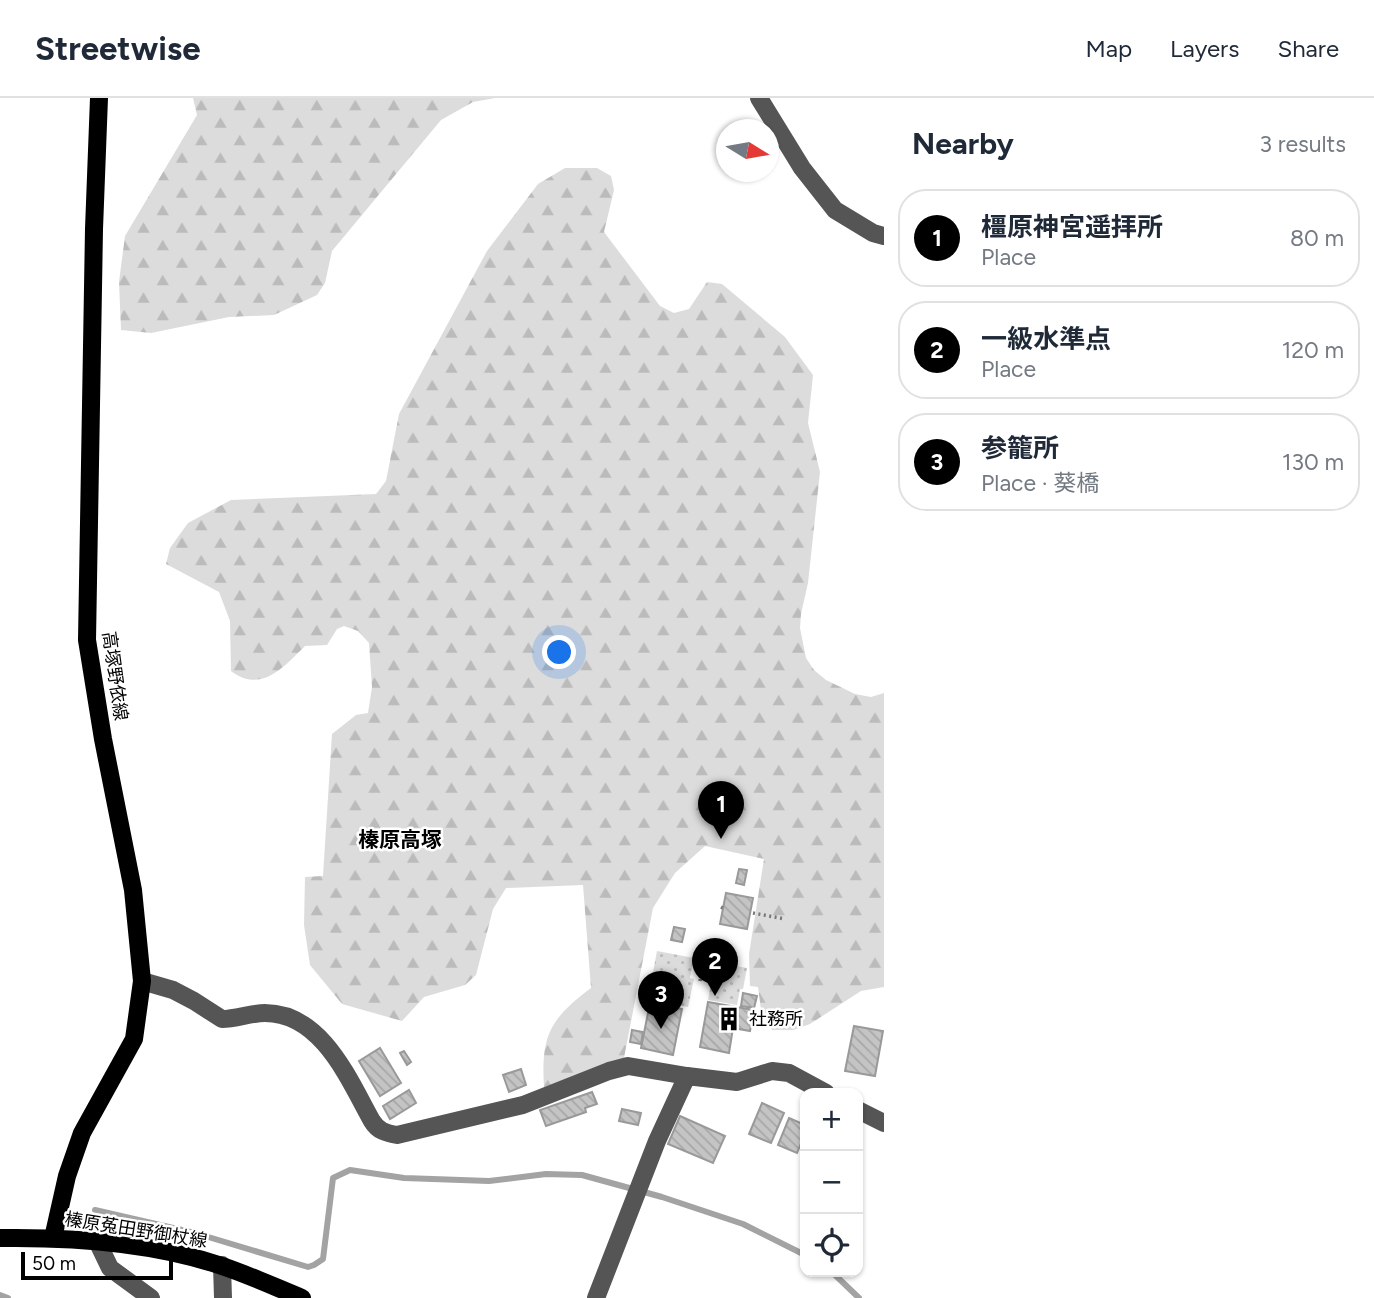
<!DOCTYPE html>
<html lang="en">
<head>
<meta charset="utf-8">
<style>
  :root { --surface:#fff; --page:#f2f2f3; --text:#1f2937; --muted:#747a83; --line:#e0e1e3; --accent:#000 }
  body { margin:0; font-family:Figtree,"Noto Sans JP",sans-serif; background:var(--page); color:var(--text) }
  .controls { position:absolute; right:21px; bottom:21px; display:grid; overflow:hidden; border-radius:14px; box-shadow:0 2px 5px #0004 }
  .controls button { width:63px; height:63px; display:grid; place-items:center; padding:0; border:0; border-bottom:2px solid var(--line); background:var(--surface); color:var(--text); font:35px sans-serif }
  .compass { position:absolute; left:716px; top:21px; width:63px; height:63px; border-radius:50%; background:var(--surface); box-shadow:0 2px 5px #0004; rotate:101deg }
  .scale { position:absolute; left:21px; bottom:18px; width:152px; box-sizing:border-box; padding-left:7px; border:4px solid #000; border-top:0; font-size:19px; line-height:24px; white-space:nowrap; color:#000; -webkit-text-stroke:5px #fff; paint-order:stroke }
  .you { position:absolute; left:560px; top:555px; width:24px; height:24px; margin:-18px; border:5px solid #fff; border-radius:50%; background:#1a73e8; box-shadow:0 0 0 10px #1a73e833 }
  .badge { display:grid; place-items:center; width:46px; height:46px; border-radius:50%; background:var(--accent); color:#fff; font-size:23px; font-weight:700 }
  .pin { position:absolute; translate:-50% -58px; filter:drop-shadow(0 2px 4px #0008) }
  .pin::after { content:''; position:absolute; top:37px; width:24px; height:21px; background:inherit; clip-path:polygon(0 0,100% 0,50% 100%) }
  .list { margin:0; padding:0; list-style:none }
  h2 { display:flex; justify-content:space-between; align-items:center; height:91px; margin:0; padding:0 28px; font-size:30px }
  h2 small { font-size:23px; font-weight:400; color:var(--muted) }
  .list li { display:grid; grid-template-columns:46px 1fr auto; gap:21px; align-items:center; box-sizing:border-box; height:98px; margin:0 14px 14px; padding:0 14px; border:2px solid var(--line); border-radius:28px }
  .list b { display:block; font-size:26px; white-space:nowrap }
  .list p { margin:0; font-size:23px; white-space:nowrap; color:var(--muted) }
  .list em { font-size:23px; font-style:normal; color:var(--muted) }
  .icon { flex:none; width:38px; height:38px; fill:none; stroke:currentColor; stroke-width:2; stroke-linecap:round; stroke-linejoin:round }
  .map { position:relative; flex:none; width:884px; height:1200px; overflow:hidden }
  header { display:flex; align-items:center; gap:42px; box-sizing:border-box; height:98px; padding:0 35px; background:var(--surface); border-bottom:2px solid var(--line) }
  header strong { font-size:33px }
  nav { display:flex; gap:38px; margin-inline-start:auto; font-size:24px }
  main { display:flex }
  aside { flex:1; background:var(--surface) }
  .map>svg:first-child { display:block }
  .forest { fill:url(#forest-firs) }
  .garden { fill:url(#garden-dots) }
  .lines { fill:none; stroke-linecap:round; stroke-linejoin:round }
  .stream { stroke:#a3a3a3; stroke-width:6 }
  .building { fill:url(#building-back-hatch); stroke:#999; stroke-width:2 }
  .path { stroke:#777; stroke-width:3.5; stroke-dasharray:2 3.5; stroke-linecap:butt }
  .minor { stroke:#555; stroke-width:18 }
  .major { stroke:#000; stroke-width:18 }
  .labels { text-anchor:middle; stroke-width:5; stroke-linejoin:round; paint-order:stroke }
  .street-label { font-size:18px; fill:#000; stroke:#fff }
  .poi-label { font-size:18px; fill:#000; stroke:#fff; text-anchor:start }
  .quarter-label { font-size:21px; font-weight:bold; fill:#000; stroke:#fff }
</style>
</head>
<body>
<header>
<strong>Streetwise</strong>
<nav><a>Map</a><a>Layers</a><a>Share</a></nav>
</header>
<main>
<div class="map">
<svg width="884" height="1200" viewBox="0 0 884 1200">
  <defs>
    <pattern id="forest-firs" width="22" height="20" patternUnits="userSpaceOnUse" patternTransform="scale(1.75)"><rect width="22" height="20" fill="#dcdcdc"/><path d="M5 1l3.5 6h-7zM16 11l3.5 6h-7z" fill="#bbb"/></pattern>
    <pattern id="garden-dots" width="8" height="8" patternUnits="userSpaceOnUse" patternTransform="scale(1.75)"><rect width="8" height="8" fill="#dcdcdc"/><path d="M2 2h.1M6 6h.1" fill="none" stroke="#bbb" stroke-width="1.8" stroke-linecap="round"/></pattern>
    <pattern id="building-back-hatch" width="6" height="6" patternUnits="userSpaceOnUse" patternTransform="scale(1.75)"><rect width="6" height="6" fill="#c4c4c4"/><path d="M-1 5l2 2M0 0l6 6M5-1l2 2" fill="none" stroke="#a7a7a7"/></pattern>
  </defs>
  <rect width="100%" height="100%" fill="#fff"/>
  <g class="forest">
    <path d="M193,0H495L473,4L441,22L332,153L325,185L317,197L274,217L229,219L151,235L121,232L119,184L125,138L197,17Z"/>
    <path d="M565,70H597L611,78L614,92L604,134L660,208L674,215L689,211L707,184L722,186L785,239L813,277L808,325L820,374L808,485L801,516L800,530L806,560L814,572L826,582L855,596L871,599L884,595V889L861,893L810,926L793,932H772L761,912L758,889L750,888L749,856L764,761L705,748L675,775L653,810L623,965L544,989C541,937 550,921 591,890L583,787L506,790L493,811L476,877L465,887L424,899L402,923L342,906L310,867L304,827L305,779L323,778L332,636L356,617L368,615L372,589L369,545L358,533L344,528L337,531L327,547L305,548C284,569 261,596 231,573L230,523L219,494L166,466L170,450L188,425L231,402L376,396L386,383L399,316L487,153L538,86Z"/>
  </g>
  <g class="garden">
    <path d="M657,853L694,860L690,880L694,881L688,909L648,901Z"/>
    <path d="M712,863L747,870L743,891H740L737,907L708,902L711,886L708,885Z"/>
  </g>
  <g class="lines">
    <g class="stream">
      <path d="M95,1112L195,1135L308,1169L314,1167L323,1161L333,1080L350,1072L404,1080L489,1083L546,1076L582,1077L662,1099L743,1126L805,1157"/>
      <path d="M832,1174L859,1200"/>
      <path d="M0,1197L8,1200"/>
    </g>
  </g>
  <g class="building">
    <path d="M739,771L747,772L744,787L736,785Z"/>
    <path d="M726,795L753,800L747,831L720,826Z"/>
    <path d="M674,829L685,831L682,844L671,842Z"/>
    <path d="M743,895L757,898L754,910L741,908Z"/>
    <path d="M708,904L754,912L750,933L733,930L729,955L700,949Z"/>
    <path d="M650,905L682,911L673,957L641,950Z"/>
    <path d="M854,928L883,933L875,978L845,973Z"/>
    <path d="M632,932L643,934L641,946L630,944Z"/>
    <path d="M380,950L401,985L380,998L359,963Z"/>
    <path d="M404,953L411,964L407,967L400,955Z"/>
    <path d="M521,971L526,987L509,994L503,977Z"/>
    <path d="M409,992L416,1005L390,1021L383,1008Z"/>
    <path d="M592,994L597,1006L585,1010L586,1014L546,1028L540,1012Z"/>
    <path d="M762,1005L784,1015L771,1045L749,1036Z"/>
    <path d="M622,1011L641,1015L638,1027L619,1023Z"/>
    <path d="M680,1018L725,1038L713,1065L668,1046Z"/>
    <path d="M789,1020L805,1027V1036L797,1055L778,1047Z"/>
  </g>
  <g class="lines">
    <g class="path">
      <path d="M721,809L723,810"/>
      <path d="M753,815L785,821"/>
      <path d="M700,883L703,862"/>
    </g>
    <g class="minor">
      <path d="M759,0L802,70L835,112L873,135L884,138"/>
      <path d="M142,883L173,892L194,903L222,921C236,921 251,915 265,915C322,915 349,982 372,1023C378,1033 386,1035 397,1037L523,1007L609,973L628,968L687,978"/>
      <path d="M858,1012L884,1025"/>
      <path d="M97,1143L110,1170L151,1200"/>
      <path d="M222,1167L223,1200"/>
      <path d="M596,1200L657,1043L687,978L737,984L772,973L789,975L826,995"/>
    </g>
    <g class="major">
      <path d="M0,1140C74,1139 152,1144 222,1168C249,1177 275,1189 302,1200"/>
      <path d="M53,1140L67,1078L82,1035L134,941L142,883L133,792L103,641L87,542L94,131L99,0"/>
    </g>
  </g>
  <defs>
    <g id="building-bare" transform="scale(1.89)"><path d="M-4-6H4V6H1V3H-1V6H-4ZM-2.5-4.3h1.7v1.8h-1.7ZM.8-4.3h1.7v1.8H.8ZM-2.5-1h1.7V.8h-1.7ZM.8-1h1.7V.8H.8Z" fill="#000" stroke="#fff" stroke-width="2.5" paint-order="stroke"/></g>
  </defs>
  <g fill-rule="evenodd">
    <use href="#building-bare" x="729" y="921"/>
  </g>
  <g class="labels">
    <g class="street-label">
      <text transform="translate(115 578) rotate(82)" y="6">高塚野依線</text>
      <text transform="translate(136 1132) rotate(9)" y="6">榛原菟田野御杖線</text>
    </g>
    <g class="poi-label">
      <text x="749" y="927">社務所</text>
    </g>
    <g class="quarter-label">
      <text x="400" y="749">榛原高塚</text>
    </g>
  </g>
</svg>
<div class="controls">
<button>+</button>
<button>−</button>
<button><svg class="icon" aria-label="locate" viewBox="0 0 24 24"><circle cx="12" cy="12" r="6"/><path d="M12 2v4M12 18v4M2 12h4M18 12h4"/></svg></button>
</div>
<svg class="compass" viewBox="-18 -18 36 36"><path d="M0-13l5 13h-10z" fill="#e53935"/><path d="M0 13l5-13h-10z" fill="#747a83"/></svg>
<div class="scale">50 m</div>
<div class="you"></div>
<div class="pin badge" style="left:721px;top:741px">1</div>
<div class="pin badge" style="left:715px;top:898px">2</div>
<div class="pin badge" style="left:661px;top:931px">3</div>
</div>
<aside>
<h2>Nearby<small>3 results</small></h2>
<ul class="list">
<li><span class="badge">1</span><div><b>橿原神宮遥拝所</b><p>Place</p></div><em>80 m</em></li>
<li><span class="badge">2</span><div><b>一級水準点</b><p>Place</p></div><em>120 m</em></li>
<li><span class="badge">3</span><div><b>参籠所</b><p>Place · 葵橋</p></div><em>130 m</em></li>
</ul>
</aside>
</main>
</body>
</html>
